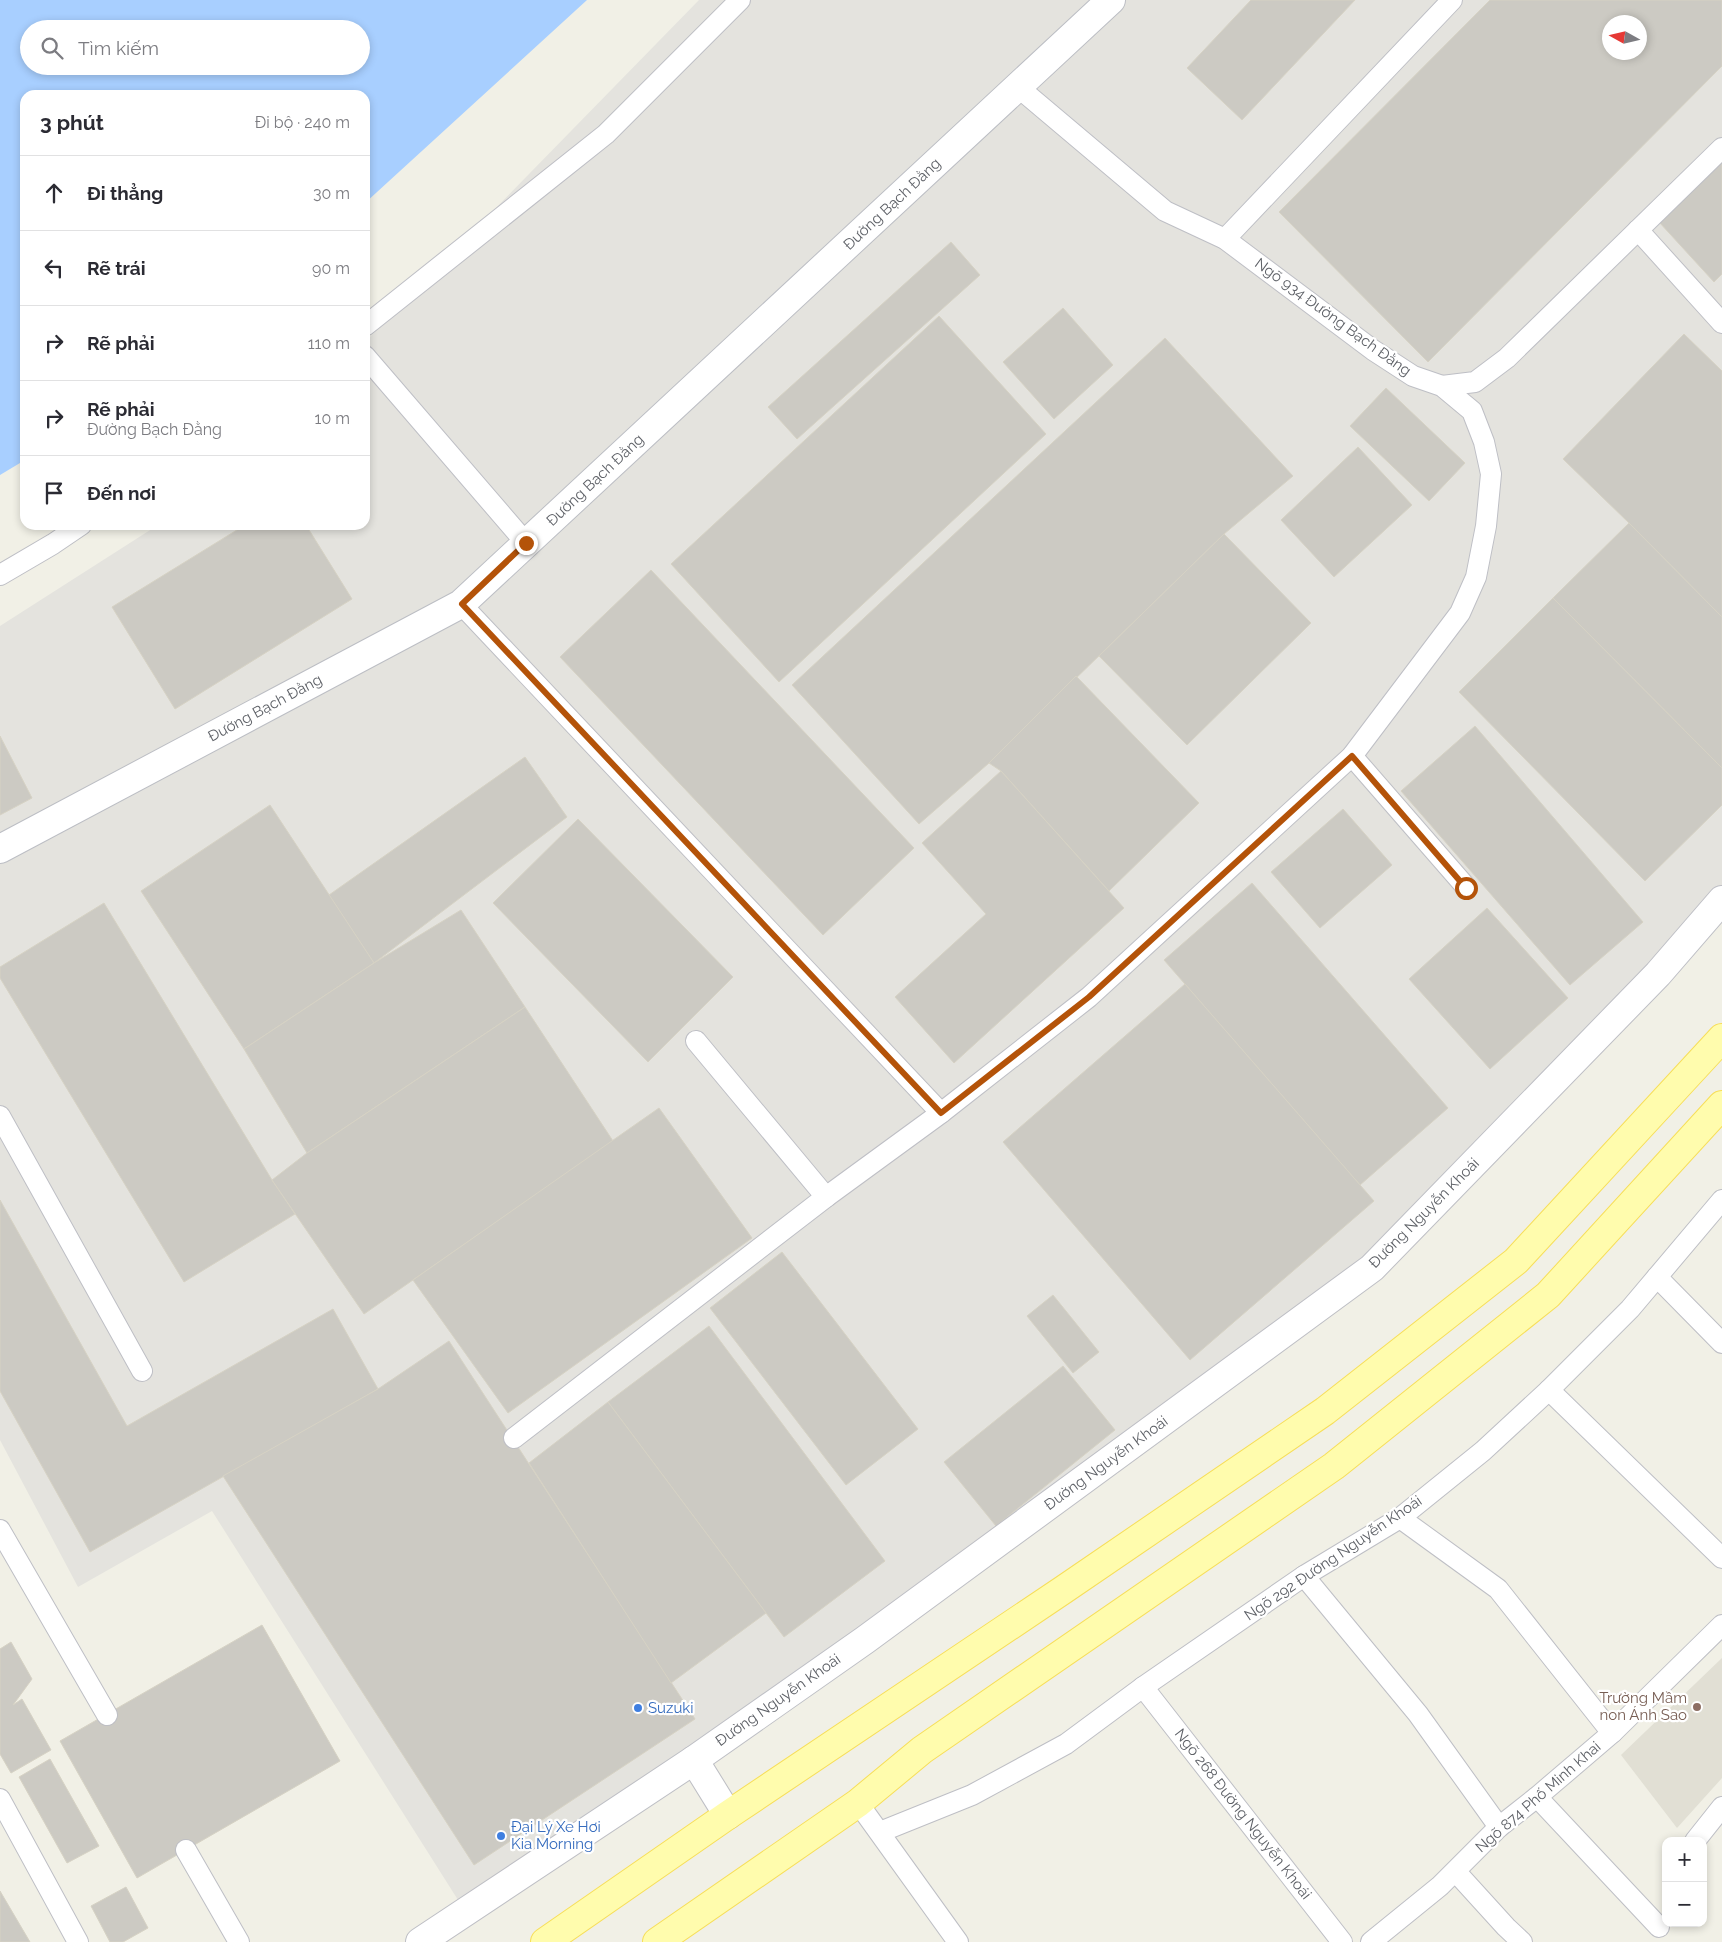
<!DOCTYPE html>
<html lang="vi">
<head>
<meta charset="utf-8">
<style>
  :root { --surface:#fff; --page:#f7f7f7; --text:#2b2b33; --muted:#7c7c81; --line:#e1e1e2 }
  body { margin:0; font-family:Raleway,sans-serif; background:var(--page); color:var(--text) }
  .controls { position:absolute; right:15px; bottom:15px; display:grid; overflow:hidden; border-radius:10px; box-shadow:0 2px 8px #0003 }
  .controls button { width:45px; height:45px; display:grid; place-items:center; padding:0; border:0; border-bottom:1px solid var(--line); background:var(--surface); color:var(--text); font:25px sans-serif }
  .compass { position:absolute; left:1602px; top:15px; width:45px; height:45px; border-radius:50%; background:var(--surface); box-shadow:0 2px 8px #0003; rotate:278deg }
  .stop { position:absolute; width:15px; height:15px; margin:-11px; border:4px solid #b45309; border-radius:50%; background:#fff }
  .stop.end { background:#b45309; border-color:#fff; box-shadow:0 1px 5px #0008 }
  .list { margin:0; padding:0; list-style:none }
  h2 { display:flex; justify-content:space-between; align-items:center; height:65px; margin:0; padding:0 20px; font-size:21px }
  h2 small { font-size:16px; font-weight:400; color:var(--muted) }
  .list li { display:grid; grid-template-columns:32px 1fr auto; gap:15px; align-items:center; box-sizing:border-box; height:75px; padding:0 20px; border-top:1px solid var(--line) }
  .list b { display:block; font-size:19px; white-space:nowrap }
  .list p { margin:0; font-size:16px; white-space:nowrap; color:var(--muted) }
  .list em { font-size:16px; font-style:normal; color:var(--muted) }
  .icon { flex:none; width:28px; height:28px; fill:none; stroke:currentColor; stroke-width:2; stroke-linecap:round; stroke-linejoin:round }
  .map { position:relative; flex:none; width:1722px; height:1942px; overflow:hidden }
  .search { position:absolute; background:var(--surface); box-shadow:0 2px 8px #0003; left:20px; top:20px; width:350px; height:55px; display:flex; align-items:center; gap:12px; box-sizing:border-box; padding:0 18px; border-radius:28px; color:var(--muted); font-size:19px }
  .panel { position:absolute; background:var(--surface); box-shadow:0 2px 8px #0003; left:20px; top:90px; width:350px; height:440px; border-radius:15px }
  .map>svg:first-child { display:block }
  .industrial { fill:#e4e3de; fill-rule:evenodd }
  .education { fill:#e1dfd4 }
  .water { fill:#a8cfff; fill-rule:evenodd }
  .building { fill:#cccac3; stroke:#d6d2c4; fill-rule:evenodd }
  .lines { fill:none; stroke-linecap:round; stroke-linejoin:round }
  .lane-casing { stroke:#bebfc5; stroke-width:22 }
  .street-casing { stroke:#bebfc5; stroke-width:30 }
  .secondary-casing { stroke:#bcbec4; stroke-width:30 }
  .primary-casing { stroke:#f7de59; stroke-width:30 }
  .lane { stroke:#fff; stroke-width:20 }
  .street { stroke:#fff; stroke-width:28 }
  .secondary { stroke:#fff; stroke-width:28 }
  .primary { stroke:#fffcad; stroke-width:28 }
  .route { stroke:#b45309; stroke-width:6 }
  .education-dot { fill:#8d6e63; stroke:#fff; stroke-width:2 }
  .shop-dot { fill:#3f7fe0; stroke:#fff; stroke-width:2 }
  .labels { text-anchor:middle; stroke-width:4.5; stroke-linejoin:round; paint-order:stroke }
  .street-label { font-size:15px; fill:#5e6167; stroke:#fff }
  .education-label { font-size:15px; fill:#785e54; stroke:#fff; text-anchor:end }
  .shop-label { font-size:15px; fill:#366cbe; stroke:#fff; text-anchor:start }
</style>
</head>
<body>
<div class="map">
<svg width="1722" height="1942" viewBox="0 0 1722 1942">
  <rect width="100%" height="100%" fill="#f1f0e6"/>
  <path class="industrial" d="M699,0H1722V892L1372,1268L465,1911L212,1511L78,1587L0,1440V626L158,525H365V342ZM1610,22H1640V52H1610Z"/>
  <path class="education" d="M1722,1658V1778L1677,1828L1621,1755Z"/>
  <path class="water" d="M0,0H587L365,203V95H25V460L0,475ZM29,29H361V66H29Z"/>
  <g class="building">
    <path d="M1251,0H1355L1242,120L1187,68Z"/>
    <path d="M1490,0H1722V66L1428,362L1279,212ZM1610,22H1640V52H1610Z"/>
    <path d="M1722,162V274L1714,282L1659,222Z"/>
    <path d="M951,242L980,275L797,439L768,407Z"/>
    <path d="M1063,308L1113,365L1054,419L1003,362Z"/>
    <path d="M939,316L1046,434L779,682L671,564Z"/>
    <path d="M1684,334L1722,371V617L1629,523L1563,459Z"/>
    <path d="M1165,338L1293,476L1224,534L989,763L919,824L792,685Z"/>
    <path d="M1386,388L1465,463L1429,501L1350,426Z"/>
    <path d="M1358,447L1412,505L1334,577L1281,520Z"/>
    <path d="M1629,523L1722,617V768L1553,598Z"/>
    <path d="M245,525H306L352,599L175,709L112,607Z"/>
    <path d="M1224,534L1311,623L1187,745L1099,656Z"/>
    <path d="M651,570L914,848L823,935L560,657Z"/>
    <path d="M1553,598L1722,768V805L1645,881L1459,692Z"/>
    <path d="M1076,676L1199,803L1109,891L1001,771L989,763Z"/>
    <path d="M1475,726L1643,922L1570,985L1401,791Z"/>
    <path d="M0,736L32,798L0,815Z"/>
    <path d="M525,757L567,817L374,963L329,895Z"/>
    <path d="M1001,771L1124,908L954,1063L895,997L986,914L922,843Z"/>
    <path d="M270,805L374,963L244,1049L141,891Z"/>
    <path d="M1343,809L1392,865L1320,928L1271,872Z"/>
    <path d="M578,819L733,977L648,1062L493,903Z"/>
    <path d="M1252,883L1448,1108L1360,1185L1164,960Z"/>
    <path d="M104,903L272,1180L295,1214L184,1282L0,978V967Z"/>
    <path d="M1487,908L1568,998L1490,1069L1409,979Z"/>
    <path d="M461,910L525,1007L307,1153L244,1049L374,963Z"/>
    <path d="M1185,984L1374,1201L1190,1360L1003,1142Z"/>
    <path d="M525,1007L613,1141L364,1314L272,1180L307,1153Z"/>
    <path d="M659,1108L752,1238L508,1413L413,1280Z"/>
    <path d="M0,1200L127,1426L333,1309L378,1389L90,1552L0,1391Z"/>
    <path d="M782,1252L918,1429L846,1485L710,1308Z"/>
    <path d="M1053,1295L1099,1352L1073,1373L1027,1316Z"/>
    <path d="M709,1326L885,1561L784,1637L608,1402Z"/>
    <path d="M449,1341L695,1719L474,1865L223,1476L378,1389Z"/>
    <path d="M1063,1366L1115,1430L996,1526L944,1462Z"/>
    <path d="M608,1402L766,1613L671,1683L529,1463Z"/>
    <path d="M262,1625L340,1761L137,1878L60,1741Z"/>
    <path d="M11,1642L32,1679L13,1705L22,1699L51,1750L11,1773L0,1754V1649Z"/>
    <path d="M50,1759L99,1846L67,1863L19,1777Z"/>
    <path d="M126,1887L148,1928L123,1942H110L91,1906Z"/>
    <path d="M0,1891L30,1942H0Z"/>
  </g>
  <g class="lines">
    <g class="lane-casing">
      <g id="lane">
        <path d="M1638,230L1722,323"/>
        <path d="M1225,239L1452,0"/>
        <path d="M365,326L606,134L740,0"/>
        <path d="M365,356L526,543"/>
        <path d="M1442,386L1475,382L1507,358L1722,148"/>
        <path d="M0,575L53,544L81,525"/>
        <path d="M461,604L941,1113"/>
        <path d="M1352,756L1466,887"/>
        <path d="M696,1041L826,1197"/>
        <path d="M0,1116L142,1371"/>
        <path d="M1657,1277L1722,1343"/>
        <path d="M1549,1390L1722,1558"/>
        <path d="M514,1438L826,1197L941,1113L1089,997L1352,756L1460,613L1476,577L1486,526L1491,474L1484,442L1472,411L1442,386L1413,376L1373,350L1225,239L1165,211L1018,87"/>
        <path d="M1400,1518L1498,1589L1612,1733"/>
        <path d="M0,1530L107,1715"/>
        <path d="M1304,1576L1418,1714L1499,1827"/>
        <path d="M1143,1687L1342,1942"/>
        <path d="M1537,1797L1659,1927"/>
        <path d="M0,1799L78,1942"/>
        <path d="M858,1803L958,1942"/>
        <path d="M880,1832L972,1795L1066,1744L1143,1687L1304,1576L1400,1518L1483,1451L1549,1390L1630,1309L1722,1200"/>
        <path d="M1695,1841L1722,1807"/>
        <path d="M186,1850L239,1942"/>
        <path d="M1456,1872L1506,1927L1522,1942"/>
        <path d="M1371,1942L1440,1886L1499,1827L1537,1797L1612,1733L1722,1625"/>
      </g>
    </g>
    <g class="street-casing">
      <g id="street">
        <path d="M694,1760L728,1815"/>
        <path d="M420,1942L694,1760L865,1640L1372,1268L1658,974L1722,900"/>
      </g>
    </g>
    <g class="secondary-casing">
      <path id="secondary" d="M0,849L461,604L1111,0"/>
    </g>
    <g class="primary-casing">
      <g id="primary">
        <path d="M545,1942L728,1815L1063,1590L1325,1411L1516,1261L1722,1038"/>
        <path d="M657,1942L858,1803L922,1750L1334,1466L1548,1295L1722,1105"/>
      </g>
    </g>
    <use href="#lane" class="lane"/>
    <use href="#street" class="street"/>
    <use href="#secondary" class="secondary"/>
    <use href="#primary" class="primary"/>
  </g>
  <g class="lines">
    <path class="route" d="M526,543L462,604L941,1113L1089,997L1352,756L1466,888"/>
  </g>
  <circle class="education-dot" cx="1697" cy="1707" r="5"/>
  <g class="shop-dot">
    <circle cx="638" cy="1708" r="5"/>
    <circle cx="501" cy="1836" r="5"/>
  </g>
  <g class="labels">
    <g class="street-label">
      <text transform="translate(892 204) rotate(-43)" y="5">Đường Bạch Đằng</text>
      <text transform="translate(1333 317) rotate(36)" y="5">Ngõ 934 Đường Bạch Đằng</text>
      <text transform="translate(595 480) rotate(-43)" y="5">Đường Bạch Đằng</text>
      <text transform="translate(265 708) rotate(-28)" y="5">Đường Bạch Đằng</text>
      <text transform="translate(1424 1213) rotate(-45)" y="5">Đường Nguyễn Khoái</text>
      <text transform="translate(1106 1463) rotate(-36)" y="5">Đường Nguyễn Khoái</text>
      <text transform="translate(1333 1558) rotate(-34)" y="5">Ngõ 292 Đường Nguyễn Khoái</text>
      <text transform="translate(778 1700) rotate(-35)" y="5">Đường Nguyễn Khoái</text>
      <text transform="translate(1538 1797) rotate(-41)" y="5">Ngõ 874 Phố Minh Khai</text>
      <text transform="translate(1243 1814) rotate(52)" y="5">Ngõ 268 Đường Nguyễn Khoái</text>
    </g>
    <g class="education-label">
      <text x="1687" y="1703">Trường Mầm<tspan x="1687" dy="17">non Ánh Sao</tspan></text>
    </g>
    <g class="shop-label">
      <text x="648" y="1713">Suzuki</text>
      <text x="511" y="1832">Đại Lý Xe Hơi<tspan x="511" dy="17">Kia Morning</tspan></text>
    </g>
  </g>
</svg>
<div class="controls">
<button>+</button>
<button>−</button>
</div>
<svg class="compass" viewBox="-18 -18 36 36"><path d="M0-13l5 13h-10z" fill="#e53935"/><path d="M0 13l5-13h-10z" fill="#7c7c81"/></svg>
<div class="stop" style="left:1466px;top:888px"></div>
<div class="stop end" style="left:526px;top:543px"></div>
<div class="search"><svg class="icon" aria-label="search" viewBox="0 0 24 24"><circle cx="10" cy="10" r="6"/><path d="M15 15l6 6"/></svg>Tìm kiếm</div>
<section class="panel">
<h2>3 phút<small>Đi bộ · 240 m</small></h2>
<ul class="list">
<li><svg class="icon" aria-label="ahead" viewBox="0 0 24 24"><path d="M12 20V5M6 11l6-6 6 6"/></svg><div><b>Đi thẳng</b></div><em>30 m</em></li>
<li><svg class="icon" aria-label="left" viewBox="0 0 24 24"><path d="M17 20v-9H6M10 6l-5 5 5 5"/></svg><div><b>Rẽ trái</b></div><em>90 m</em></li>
<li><svg class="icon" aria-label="right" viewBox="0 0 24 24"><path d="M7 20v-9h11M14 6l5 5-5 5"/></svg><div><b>Rẽ phải</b></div><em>110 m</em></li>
<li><svg class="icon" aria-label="right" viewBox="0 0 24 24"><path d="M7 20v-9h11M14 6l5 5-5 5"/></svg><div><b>Rẽ phải</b><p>Đường Bạch Đằng</p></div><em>10 m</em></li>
<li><svg class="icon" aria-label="arrive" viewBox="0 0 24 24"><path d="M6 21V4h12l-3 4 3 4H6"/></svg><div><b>Đến nơi</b></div></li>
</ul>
</section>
</div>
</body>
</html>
